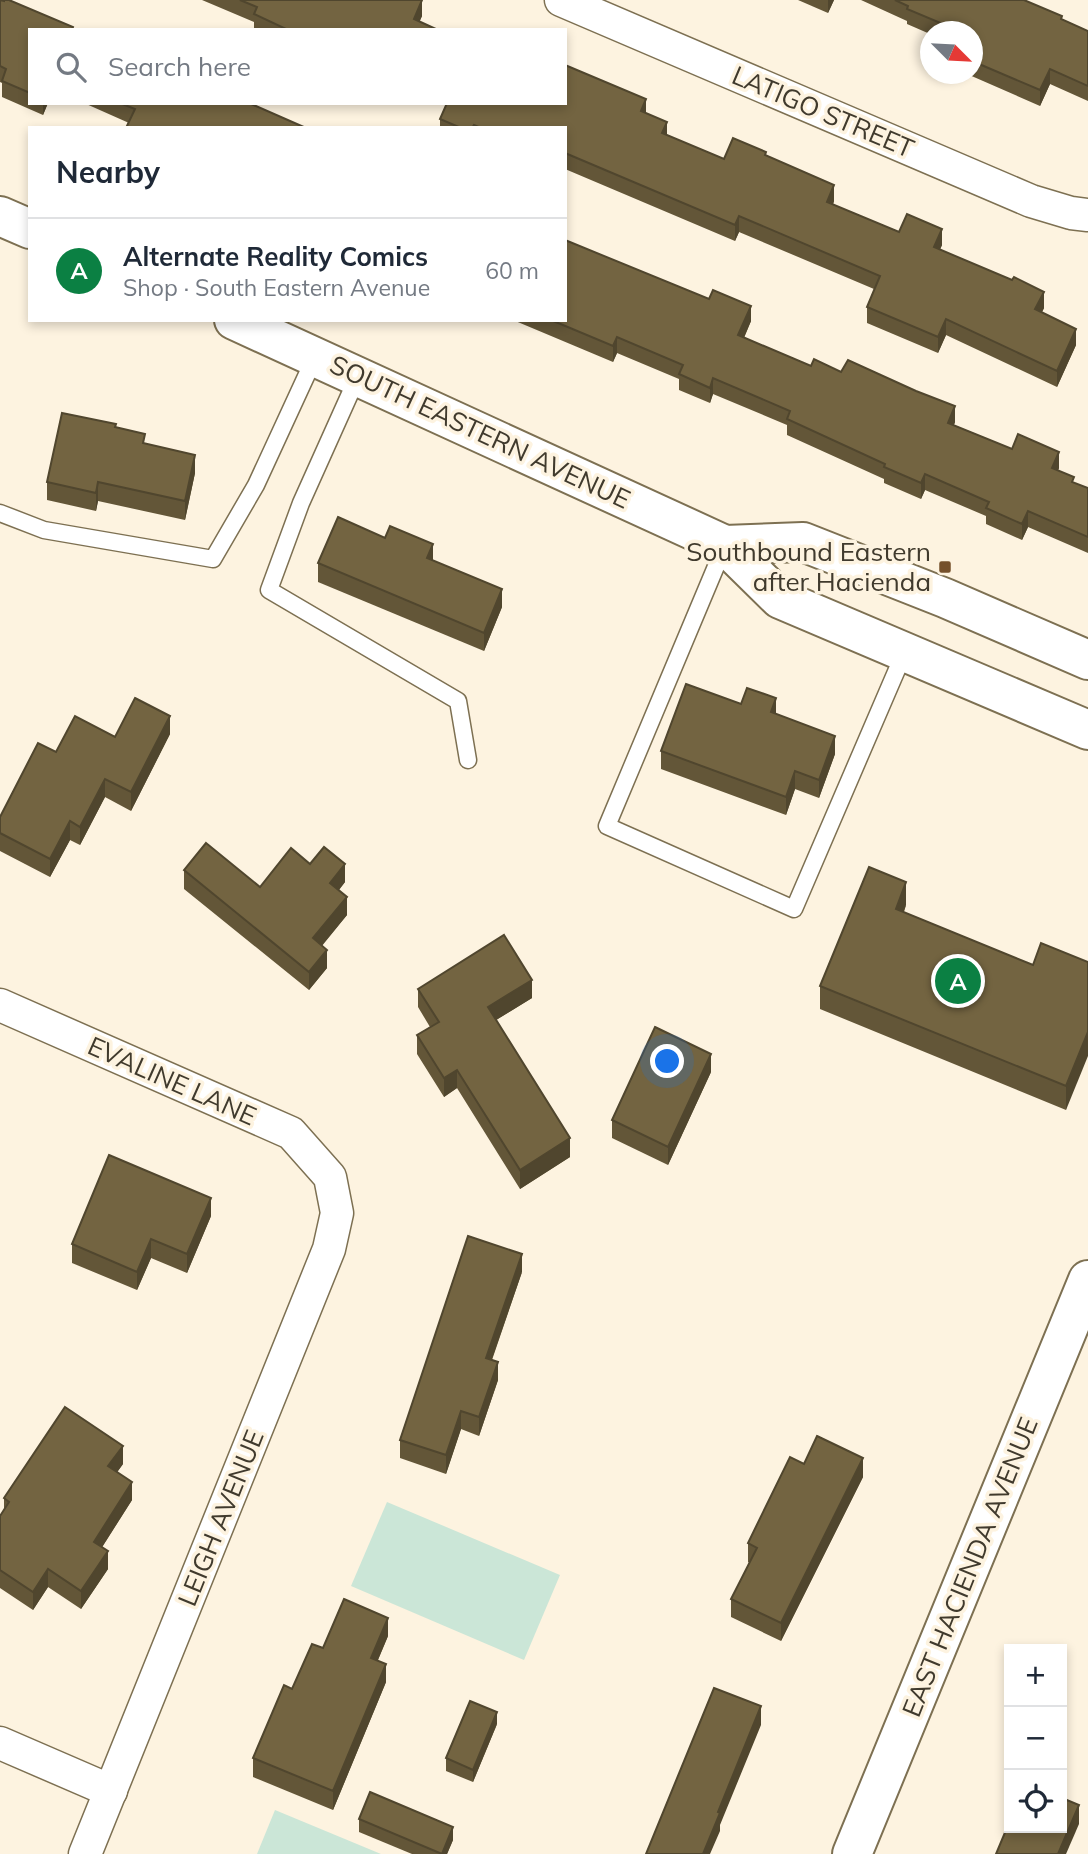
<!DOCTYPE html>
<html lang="en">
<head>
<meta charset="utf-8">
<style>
  :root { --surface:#fff; --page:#f2f2f3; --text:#1f2937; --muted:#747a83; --line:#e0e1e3; --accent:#0b8043 }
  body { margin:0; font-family:Mulish,sans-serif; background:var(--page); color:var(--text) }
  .controls { position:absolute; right:21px; bottom:21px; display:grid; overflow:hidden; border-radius:0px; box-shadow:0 4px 10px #0003 }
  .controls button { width:63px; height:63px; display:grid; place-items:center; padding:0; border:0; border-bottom:2px solid var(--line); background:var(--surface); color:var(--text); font:35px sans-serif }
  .compass { position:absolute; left:920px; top:21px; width:63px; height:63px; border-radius:50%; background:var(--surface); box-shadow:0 4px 10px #0003; rotate:114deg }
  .you { position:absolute; left:668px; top:1062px; width:24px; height:24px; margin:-18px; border:5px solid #fff; border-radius:50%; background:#1a73e8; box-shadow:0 0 0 10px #1a73e833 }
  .badge { display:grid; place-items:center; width:46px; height:46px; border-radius:50%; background:var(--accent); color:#fff; font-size:23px; font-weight:700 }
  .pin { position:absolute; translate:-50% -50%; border:4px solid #fff; box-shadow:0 2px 7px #0006 }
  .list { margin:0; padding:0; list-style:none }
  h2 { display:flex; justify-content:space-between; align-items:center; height:91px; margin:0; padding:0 28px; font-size:30px }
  h2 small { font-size:23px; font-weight:400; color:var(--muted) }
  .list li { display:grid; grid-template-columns:46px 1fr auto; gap:21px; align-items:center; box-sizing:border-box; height:105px; padding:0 28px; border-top:2px solid var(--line) }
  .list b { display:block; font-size:26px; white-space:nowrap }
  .list p { margin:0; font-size:23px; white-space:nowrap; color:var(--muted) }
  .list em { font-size:23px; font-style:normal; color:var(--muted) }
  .icon { flex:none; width:38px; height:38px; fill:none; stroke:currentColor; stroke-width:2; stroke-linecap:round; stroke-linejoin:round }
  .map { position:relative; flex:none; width:1088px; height:1854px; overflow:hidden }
  .search { position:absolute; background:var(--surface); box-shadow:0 4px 10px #0003; left:28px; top:28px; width:539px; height:77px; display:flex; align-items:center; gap:18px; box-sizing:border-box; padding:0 24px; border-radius:0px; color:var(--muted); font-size:26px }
  .panel { position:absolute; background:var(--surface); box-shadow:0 4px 10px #0003; left:28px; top:126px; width:539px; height:196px; border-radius:0px }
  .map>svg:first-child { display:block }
  .green { fill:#cbe6d7 }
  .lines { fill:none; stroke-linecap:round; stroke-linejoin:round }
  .service-casing { stroke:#7d7052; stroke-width:19 }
  .minor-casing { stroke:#7d7052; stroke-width:35 }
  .secondary-casing { stroke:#7d7052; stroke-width:42 }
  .primary-casing { stroke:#7d7052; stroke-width:42 }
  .service { stroke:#fff; stroke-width:16 }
  .minor { stroke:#fff; stroke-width:32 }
  .secondary { stroke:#fff; stroke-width:38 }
  .primary { stroke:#fff; stroke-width:38 }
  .wall { fill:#635638 }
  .shaded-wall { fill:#50462e }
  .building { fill:#736441; stroke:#50462e; stroke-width:2 }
  .poi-dot { fill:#75502b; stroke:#fdf3e0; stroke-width:2.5 }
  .labels { text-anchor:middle; stroke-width:7; stroke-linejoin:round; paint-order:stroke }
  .street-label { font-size:26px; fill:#403a2d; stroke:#fdf3e0 }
  .poi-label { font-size:26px; fill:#403a2d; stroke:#fdf3e0; text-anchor:end }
</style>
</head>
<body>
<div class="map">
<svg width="1088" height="1854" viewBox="0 0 1088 1854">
  <rect width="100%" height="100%" fill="#fdf3e0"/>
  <g class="green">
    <path d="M387,1502L560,1575L524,1660L351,1586Z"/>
    <path d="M275,1810L381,1854H257Z"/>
  </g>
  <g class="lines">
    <g class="service-casing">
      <g id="service">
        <path d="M358,376L301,503L269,590L458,701L468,760"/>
        <path d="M0,513L44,530L213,559L256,485L315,357"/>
        <path d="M725,545L607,826L794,909L905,651"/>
      </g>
    </g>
    <g class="minor-casing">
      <g id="minor">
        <path d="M561,0L1031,201L1071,213L1088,215"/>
        <path d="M0,1005L291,1133L330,1177L337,1213L329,1249L85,1854"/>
        <path d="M0,1743L111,1791"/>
      </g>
    </g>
    <g class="secondary-casing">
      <path id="secondary" d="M852,1854L1088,1280"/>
    </g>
    <g class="primary-casing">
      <g id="primary">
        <path d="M0,216L30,229"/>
        <path d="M234,320L725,545L780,599L1088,730"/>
        <path d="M725,545L803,542L945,598L1088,660"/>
      </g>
    </g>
    <use href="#service" class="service"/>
    <use href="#minor" class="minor"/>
    <use href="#secondary" class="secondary"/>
    <use href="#primary" class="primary"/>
  </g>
  <g class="wall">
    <path d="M0,0L73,30H30V103H48L43,115L2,97V83L0,82Z"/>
    <path d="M202,0H421L422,16L419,22L438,30H254V22Z"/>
    <path d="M798,0H834L828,13Z"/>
    <path d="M861,0H1024L1062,19L1088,31V101L1050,84L1040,106L967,74L966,77L958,74H972V32H930V34L907,24V21Z"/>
    <path d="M84,103H249L129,123Z"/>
    <path d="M646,113L667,135L724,159L766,156L834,201L833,205L899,232L942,245L940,249L1044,308L1042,312L1076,345L1057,387L946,335L938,353L867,323V307L874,289L739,232L735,241L565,169V128H440V119Z"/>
    <path d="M513,320L751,321L744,338L811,366L841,372L955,422L954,425L1059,468L1058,470L1074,483L1088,488V553L1028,527L1022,540L986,524V516L925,490L921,499L884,483V479L787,435V425L713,394L710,403L679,390V379L617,353L613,362Z"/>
    <path d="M116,427L195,473L185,520L98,501L96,511L47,500V482Z"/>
    <path d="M433,560L502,607L484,651L318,582V563Z"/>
    <path d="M741,704L776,714L835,754L819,798L795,789L786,815L661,769V751Z"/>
    <path d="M170,734L131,811L105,797L80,845L70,840L50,877L0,851V817L56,752L115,737Z"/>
    <path d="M310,864L345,882L339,890L347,915L322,945L327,968L309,990L184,889V870L260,887Z"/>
    <path d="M906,905L904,912L1033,965L1088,962L1066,1110L820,1009V986Z"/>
    <path d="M418,989L532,998L496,1020L570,1157L520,1189L457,1088L444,1097L417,1054V1035L430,1027L418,1007Z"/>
    <path d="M711,1072L668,1165L612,1138V1120Z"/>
    <path d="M211,1216L187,1273L151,1258L137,1290L72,1263V1244Z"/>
    <path d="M522,1272L492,1360L498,1380L479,1436L461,1429L446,1474L400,1458V1440Z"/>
    <path d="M123,1464L117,1472L132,1500L102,1547L108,1569L81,1609L48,1587L33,1610L0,1588V1516L4,1509V1498Z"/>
    <path d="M804,1464L863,1477L781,1641L731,1617V1599L750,1563L748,1562V1543Z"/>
    <path d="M388,1636L378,1660L386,1682L333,1810L253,1777V1758L292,1689L323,1648Z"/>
    <path d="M497,1724L473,1782L446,1771V1758Z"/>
    <path d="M359,1819L453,1840L447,1854H412L359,1832Z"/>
  </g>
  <g class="shaded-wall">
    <path d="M422,0V16L416,30L414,19Z"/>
    <path d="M828,0H834L828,13Z"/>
    <path d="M1050,69V84L1040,106V90Z"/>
    <path d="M646,99V115L641,111Z"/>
    <path d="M43,103H48L43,115Z"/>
    <path d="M667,122V138L662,133Z"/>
    <path d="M834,185V201L827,218V202Z"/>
    <path d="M739,216V232L735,241V225Z"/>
    <path d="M942,229V245L934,263V247Z"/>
    <path d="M1044,292V308L1035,325V309Z"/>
    <path d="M751,306V321L738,351V335Z"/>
    <path d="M946,319V335L938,353V337Z"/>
    <path d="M1076,329V345L1057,387V371Z"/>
    <path d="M617,337V353L613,362V346Z"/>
    <path d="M713,378V394L710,403V388Z"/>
    <path d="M955,406V422L948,438V423Z"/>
    <path d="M1059,452V468L1052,484V468Z"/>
    <path d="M195,455V473L185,520V501Z"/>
    <path d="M925,474V490L921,499V483Z"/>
    <path d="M98,482V501L96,511V493Z"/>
    <path d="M1028,511V527L1022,540V524Z"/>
    <path d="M433,544V563L427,558Z"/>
    <path d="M502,589V607L484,651V633Z"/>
    <path d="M776,698V717L771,712Z"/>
    <path d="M170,716V734L131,811V792Z"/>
    <path d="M835,736V754L819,798V780Z"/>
    <path d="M795,771V789L786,815V797Z"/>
    <path d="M105,779V797L80,845V827Z"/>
    <path d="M70,821V840L50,877V859Z"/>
    <path d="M345,864V882L330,901V883Z"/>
    <path d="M906,882V905L896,932V909Z"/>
    <path d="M347,897V915L313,957V938Z"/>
    <path d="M327,950V968L309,990V972Z"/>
    <path d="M532,980V998L488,1025V1007Z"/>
    <path d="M1088,1032V1056L1066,1110V1086Z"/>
    <path d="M711,1054V1072L668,1165V1147Z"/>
    <path d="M457,1070V1088L444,1097V1078Z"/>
    <path d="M570,1138V1157L520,1189V1170Z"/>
    <path d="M211,1198V1216L187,1273V1254Z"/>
    <path d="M151,1239V1258L137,1290V1272Z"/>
    <path d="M522,1254V1272L486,1376V1358Z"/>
    <path d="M498,1362V1380L479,1436V1417Z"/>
    <path d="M461,1411V1429L446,1474V1455Z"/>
    <path d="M123,1446V1464L108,1485V1466Z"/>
    <path d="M863,1458V1477L781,1641V1623Z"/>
    <path d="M132,1482V1500L94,1560V1542Z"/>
    <path d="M108,1551V1569L81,1609V1591Z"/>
    <path d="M48,1569V1587L33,1610V1592Z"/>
    <path d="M388,1618V1636L371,1676V1658Z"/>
    <path d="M386,1664V1682L333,1810V1791Z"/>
    <path d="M761,1706V1725L720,1825V1831L710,1854H703L718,1812Z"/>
    <path d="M497,1712V1724L473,1782V1770Z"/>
    <path d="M1079,1805V1824L1066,1854H1058Z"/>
    <path d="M453,1827V1840L447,1854H442Z"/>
  </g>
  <g class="building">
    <path d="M0,0L4,1V0H9L73,27L72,30H30V93L2,81L6,69L0,66Z"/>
    <path d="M240,0H422L414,19L438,30H288L254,14L257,7Z"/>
    <path d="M895,0H1024L1062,16L1061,19L1088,31V86L1050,69L1040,90L972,61V32H940L943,24L907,9L908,6Z"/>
    <path d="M565,65L646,99L641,111L667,122L662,133L724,159L733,138L766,152L765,155L834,185L827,202L899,232L907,214L942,229L934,247L1012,280L1014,277L1044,292L1035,309L1076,329L1057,371L946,319L938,337L867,307L880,276L739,216L735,225L565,153V128H481L474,125L472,128H461L440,119L447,103H565Z"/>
    <path d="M120,103H249L306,128H126L135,109Z"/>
    <path d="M565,240L709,299L713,290L751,306L738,335L811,366L814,359L841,372L848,360L916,391L955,406L948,423L1012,449L1018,434L1059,452L1052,468L1074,477L1072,482L1088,488V537L1028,511L1022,524L986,508L989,502L925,474L921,483L884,467L885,464L787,419L790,411L713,378L710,388L679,374L683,365L617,337L613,346L551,320H565Z"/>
    <path d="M62,413L116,424L115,427L145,434L143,443L195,455L185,501L98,482L96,493L47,482Z"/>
    <path d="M338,517L385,538L390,526L433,544L427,558L502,589L484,633L318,563Z"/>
    <path d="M686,684L741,704L747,688L776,698L771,712L835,736L819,780L795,771L786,797L661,751Z"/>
    <path d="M135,698L170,716L131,792L105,779L80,827L70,821L50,859L0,833V817L38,743L56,752L75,716L115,737Z"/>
    <path d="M206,843L260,887L291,848L310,864L324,847L345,864L330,883L347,897L313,938L327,950L309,972L184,870Z"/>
    <path d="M869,867L906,882L896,909L1033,965L1041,943L1088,962V1032L1066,1086L820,986Z"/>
    <path d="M504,935L532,980L488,1007L570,1138L520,1170L457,1070L444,1078L417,1035L439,1022L418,989Z"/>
    <path d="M655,1027L711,1054L668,1147L612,1120Z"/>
    <path d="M109,1155L211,1198L187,1254L151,1239L137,1272L72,1244Z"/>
    <path d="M468,1236L522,1254L486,1358L498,1362L479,1417L461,1411L446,1455L400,1440Z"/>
    <path d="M65,1407L123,1446L108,1466L132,1482L94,1542L108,1551L81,1591L48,1569L33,1592L0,1570V1516L9,1502L4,1498Z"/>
    <path d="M817,1436L863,1458L781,1623L731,1599L757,1548L748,1543L790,1457L804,1464Z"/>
    <path d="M344,1599L388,1618L371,1658L386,1664L333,1791L253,1758L284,1685L292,1689L312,1644L323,1648Z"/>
    <path d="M714,1688L761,1706L718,1812L720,1813L703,1854H646Z"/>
    <path d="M470,1701L497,1712L473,1770L446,1758Z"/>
    <path d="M370,1792L453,1827L442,1854L359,1819Z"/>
    <path d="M1062,1798L1079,1805L1058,1854H996L1009,1823V1828H1062Z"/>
  </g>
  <rect class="poi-dot" x="938" y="560" width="14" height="14" rx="3.5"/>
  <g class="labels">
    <g class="street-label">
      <text transform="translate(823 112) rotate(23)" y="9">LATIGO STREET</text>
      <text transform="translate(480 432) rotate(25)" y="9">SOUTH EASTERN AVENUE</text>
      <text transform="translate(172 1081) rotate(24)" y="9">EVALINE LANE</text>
      <text transform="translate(221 1518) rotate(-68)" y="9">LEIGH AVENUE</text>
      <text transform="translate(970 1567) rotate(-68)" y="9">EAST HACIENDA AVENUE</text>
    </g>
    <g class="poi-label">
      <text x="931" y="561">Southbound Eastern<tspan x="931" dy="30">after Hacienda</tspan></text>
    </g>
  </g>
</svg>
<div class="controls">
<button>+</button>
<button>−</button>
<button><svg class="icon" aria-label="locate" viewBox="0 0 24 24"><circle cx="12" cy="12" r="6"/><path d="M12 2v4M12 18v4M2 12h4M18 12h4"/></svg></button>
</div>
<svg class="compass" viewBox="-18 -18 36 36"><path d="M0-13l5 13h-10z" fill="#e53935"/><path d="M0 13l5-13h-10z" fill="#747a83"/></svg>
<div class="you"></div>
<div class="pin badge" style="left:958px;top:981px">A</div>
<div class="search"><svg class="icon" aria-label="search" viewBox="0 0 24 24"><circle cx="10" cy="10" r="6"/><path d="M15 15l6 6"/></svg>Search here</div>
<section class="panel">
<h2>Nearby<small></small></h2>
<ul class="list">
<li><span class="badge">A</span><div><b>Alternate Reality Comics</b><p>Shop · South Eastern Avenue</p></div><em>60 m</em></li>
</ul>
</section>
</div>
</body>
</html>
